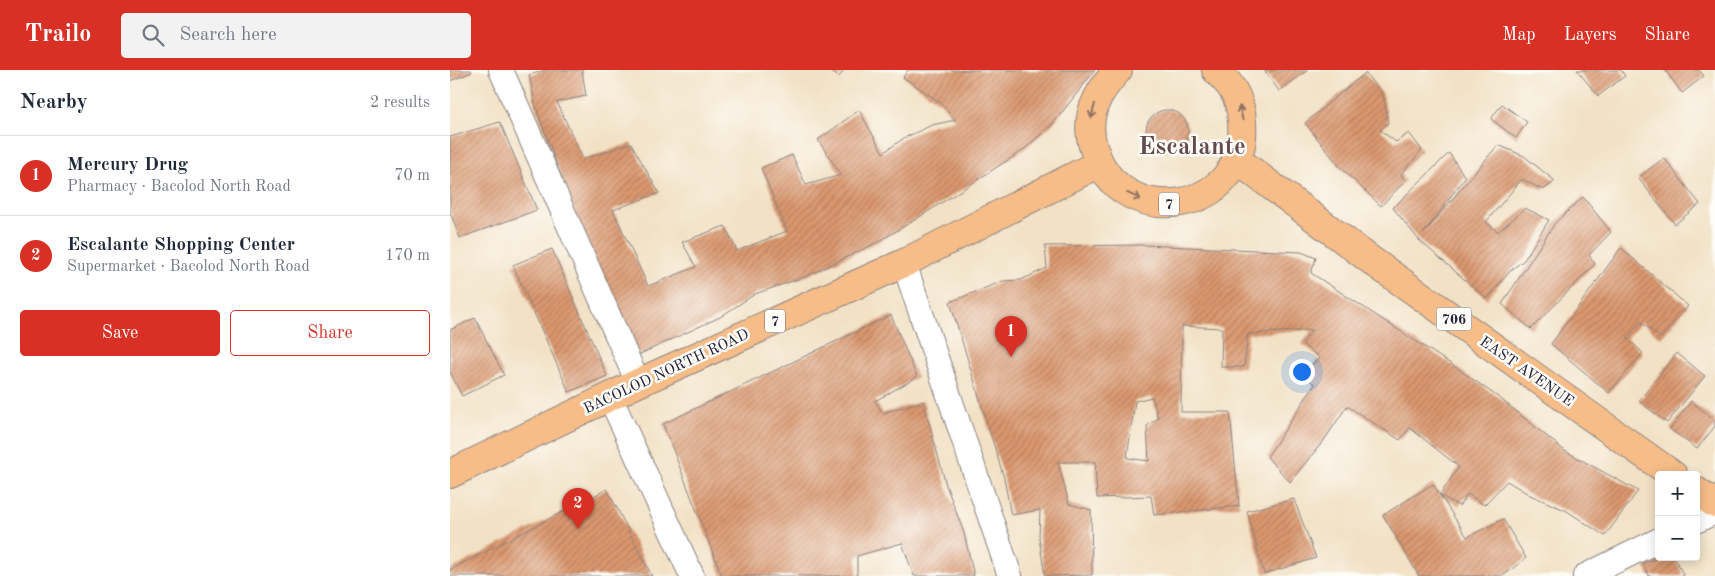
<!DOCTYPE html>
<html lang="en">
<head>
<meta charset="utf-8">
<style>
  :root { --surface:#fff; --page:#f2f2f3; --text:#1f2937; --muted:#747a83; --line:#e0e1e3; --accent:#d93025 }
  body { margin:0; font-family:"Old Standard TT",serif; background:var(--page); color:var(--text) }
  .controls { position:absolute; right:15px; bottom:15px; display:grid; overflow:hidden; border-radius:5px; box-shadow:0 2px 12px #0003 }
  .controls button { width:45px; height:45px; display:grid; place-items:center; padding:0; border:0; border-bottom:1px solid var(--line); background:var(--surface); color:var(--text); font:25px sans-serif }
  .you { position:absolute; left:851px; top:301px; width:18px; height:18px; margin:-12px; border:4px solid #fff; border-radius:50%; background:#1a73e8; box-shadow:0 0 0 8px #1a73e833 }
  .badge { display:grid; place-items:center; width:32px; height:32px; border-radius:50%; background:var(--accent); color:#fff; font-size:16px; font-weight:700 }
  .pin { position:absolute; translate:-50% -41px; filter:drop-shadow(0 1px 2px #0008) }
  .pin::after { content:''; position:absolute; top:26px; width:18px; height:15px; background:inherit; clip-path:polygon(0 0,100% 0,50% 100%) }
  .list { margin:0; padding:0; list-style:none }
  h2 { display:flex; justify-content:space-between; align-items:center; height:65px; margin:0; padding:0 20px; font-size:21px }
  h2 small { font-size:16px; font-weight:400; color:var(--muted) }
  .list li { display:grid; grid-template-columns:32px 1fr auto; gap:15px; align-items:center; box-sizing:border-box; height:80px; padding:0 20px; border-top:1px solid var(--line) }
  .list b { display:block; font-size:19px; white-space:nowrap }
  .list p { margin:0; font-size:16px; white-space:nowrap; color:var(--muted) }
  .list em { font-size:16px; font-style:normal; color:var(--muted) }
  .actions { display:flex; gap:10px; padding:15px 20px }
  .actions a { flex:1; padding:11px 0; border:1px solid var(--accent); border-radius:5px; text-align:center; font-size:18px; color:var(--accent) }
  .actions .main { background:var(--accent); color:#fff }
  .icon { flex:none; width:28px; height:28px; fill:none; stroke:currentColor; stroke-width:2; stroke-linecap:round; stroke-linejoin:round }
  .map { position:relative; flex:none; width:1265px; height:506px; overflow:hidden }
  header { display:flex; align-items:center; gap:30px; box-sizing:border-box; height:70px; padding:0 25px; background:var(--accent); color:#fff }
  header strong { font-size:24px }
  nav { display:flex; gap:28px; margin-inline-start:auto; font-size:18px }
  .search { width:350px; height:45px; background:var(--page); display:flex; align-items:center; gap:12px; box-sizing:border-box; padding:0 18px; border-radius:5px; color:var(--muted); font-size:19px }
  main { display:flex }
  aside { flex:1; background:var(--surface) }
  .map>svg:first-child { display:block }
  .building { fill:url(#building-hatch); fill-rule:evenodd }
  .lines { fill:none; stroke-linecap:round; stroke-linejoin:round }
  .street-casing { stroke:#8a8280; stroke-width:26 }
  .primary-casing { stroke:#8a8280; stroke-width:30 }
  .highway-casing { stroke:#8a8280; stroke-width:30 }
  .street { stroke:#fff; stroke-width:24 }
  .primary { stroke:#f7bd88; stroke-width:28 }
  .highway { stroke:#f7bd88; stroke-width:28 }
  .oneway { stroke:#8c7062 }
  .labels { text-anchor:middle; stroke-width:5; stroke-linejoin:round; paint-order:stroke }
  .shield { fill:#fdfcf7; stroke:#646373; stroke-width:1 }
  .shield-label { font-size:14px; font-weight:bold; fill:#22223b }
  .street-label { font-size:15px; fill:#22223b; stroke:#fdfcf7 }
  .town-label { font-size:25px; font-weight:bold; fill:#634b4d; stroke:#fdfcf7 }
</style>
</head>
<body>
<header>
<strong>Trailo</strong>
<div class="search"><svg class="icon" aria-label="search" viewBox="0 0 24 24"><circle cx="10" cy="10" r="6"/><path d="M15 15l6 6"/></svg>Search here</div>
<nav><a>Map</a><a>Layers</a><a>Share</a></nav>
</header>
<main>
<aside>
<h2>Nearby<small>2 results</small></h2>
<ul class="list">
<li><span class="badge">1</span><div><b>Mercury Drug</b><p>Pharmacy · Bacolod North Road</p></div><em>70 m</em></li>
<li><span class="badge">2</span><div><b>Escalante Shopping Center</b><p>Supermarket · Bacolod North Road</p></div><em>170 m</em></li>
</ul>
<div class="actions"><a class="main">Save</a><a>Share</a></div>
</aside>
<div class="map">
<svg width="1265" height="506" viewBox="0 0 1265 506">
  <defs>
    <pattern id="building-hatch" width="6" height="6" patternUnits="userSpaceOnUse" patternTransform="scale(1.25)"><rect width="6" height="6" fill="#db986f"/><path d="M-1 1l2-2M0 6l6-6M5 7l2-2" fill="none" stroke="#b17c5c"/></pattern>
  </defs>
  <rect width="100%" height="100%" fill="#fdfcf7"/>
  <filter id="ink" filterUnits="userSpaceOnUse"><feTurbulence type="fractalNoise" baseFrequency=".02" numOctaves="2"/><feDisplacementMap in="SourceGraphic" scale="10" xChannelSelector="R" yChannelSelector="G"/><feConvolveMatrix kernelMatrix="1 2 1 2 8 2 1 2 1" color-interpolation-filters="sRGB"/></filter>
  <filter id="wash" filterUnits="userSpaceOnUse"><feTurbulence type="fractalNoise" baseFrequency=".0096" numOctaves="4" result="noise"/><feDisplacementMap in="SourceGraphic" scale="20" xChannelSelector="R" yChannelSelector="G"/><feGaussianBlur stdDeviation="1.12" result="paint"/><feColorMatrix in="noise" values="0 0 0 0 0 0 0 0 0 0 0 0 0 0 0 0 0 1.4 0 .05"/><feComposite in="paint" operator="in"/></filter>
  <g filter="url(#wash)">
    <rect width="100%" height="100%" fill="#f2e1c5"/>
    <g id="blocks">
      <g class="building">
        <path d="M0,0H21L22,2L0,11Z"/>
        <path d="M95,0H132L136,26L107,32L133,89L181,73L209,123L163,140L198,216L246,197L232,172L275,156L287,181L337,161L311,98L342,85L356,115L391,105L368,70L409,40L433,83L454,68L482,55L505,50L491,33L453,7L458,0H645L602,55L572,81L471,146L428,172L357,206L305,224L270,247L186,286L128,152L86,38L79,5Z"/>
        <path d="M378,0H394L389,7Z"/>
        <path d="M814,0H858L829,21Z"/>
        <path d="M1127,0H1171L1175,6L1148,26Z"/>
        <path d="M1215,0H1249L1254,6L1232,23Z"/>
        <path d="M915,3L933,24L938,53L930,60L946,72L959,63L972,80L951,104L955,111L931,136L890,97L855,53Z"/>
        <path d="M1052,34L1077,52L1066,68L1041,49Z"/>
        <circle cx="717" cy="61" r="21"/>
        <path d="M50,52L87,140L10,168L0,142V67Z"/>
        <path d="M1048,75L1074,86L1105,111L1093,120L1072,109L1036,152L1048,162L1075,138L1099,150L1074,190L1061,200L1037,229L969,170L943,138L999,83L1015,107L974,163Z"/>
        <path d="M1214,88L1250,134L1225,154L1188,108Z"/>
        <path d="M1133,127L1161,162L1139,185L1145,194L1081,259L1052,234L1105,153Z"/>
        <path d="M693,175L851,182L866,188L861,203L1007,298L1052,330L1115,381L1188,421L1155,466L1117,441L1080,425L1057,411L1034,435L1018,424L1009,436L990,425L1017,467L1053,449L1076,488L1053,506H969L933,445L983,414L990,425L1009,397L960,358L950,370L897,336L875,369L840,412L817,387L865,314L850,304L870,288L852,274L862,260L798,264L794,297H771L772,258L732,256L731,342H780L789,436L704,445L701,426L647,428L645,392H608L619,434L641,440L642,505L595,506L589,468L590,440L561,445L554,408L500,232L553,211L571,210L597,198L595,176ZM702,327L708,348L697,356L699,391L677,388L685,331Z"/>
        <path d="M1171,178L1238,236L1211,268L1191,252L1177,268L1193,283L1159,323L1101,274Z"/>
        <path d="M102,179L157,306L119,322L63,195Z"/>
        <path d="M441,245L467,307L425,331L433,343L473,331L496,415L514,463L524,506H464L452,473L407,486V506H272L213,354Z"/>
        <path d="M25,248L54,305L12,326L0,302V260Z"/>
        <path d="M1227,283L1255,306L1217,353L1189,331Z"/>
        <path d="M1241,331L1265,350V356L1247,379L1220,359Z"/>
        <path d="M157,419L202,506H0V500Z"/>
        <path d="M844,429L866,488L814,504L797,441Z"/>
        <path d="M1209,487H1224L1234,506H1199L1193,494Z"/>
      </g>
    </g>
  </g>
  <g filter="url(#ink)">
    <use href="#blocks" fill-opacity="0" stroke="#8a8280" stroke-width="1"/>
    <g class="lines">
      <g class="street-casing">
        <g id="street">
          <path d="M51,0L188,313"/>
          <path d="M454,193L560,506"/>
          <path d="M160,327L242,506"/>
          <path d="M1246,451L1265,442"/>
          <path d="M1135,506L1209,470"/>
        </g>
      </g>
      <g class="primary-casing">
        <g id="primary">
          <path d="M787,90L922,191L1223,405"/>
          <path d="M1246,421L1265,434"/>
        </g>
      </g>
      <g class="highway-casing">
        <g id="highway">
          <path d="M668,0C647,23 633,47 644,79C671,165 799,143 792,53C792,41 788,27 781,17C777,11 771,6 766,0"/>
          <path d="M0,404L188,313L454,193L648,94"/>
        </g>
      </g>
      <use href="#street" class="street"/>
      <use href="#primary" class="primary"/>
      <use href="#highway" class="highway"/>
    </g>
    <defs><path id="oneway-shaft" d="M-6 0H5M1.5-3L5.5 0L1.5 3" fill="none" stroke-width="1.6" stroke-linecap="round" stroke-linejoin="round" transform="scale(1.25)"/></defs>
    <g class="oneway">
      <use href="#oneway-shaft" transform="translate(643 41) rotate(105)"/>
      <use href="#oneway-shaft" transform="translate(791 43) rotate(-102)"/>
      <use href="#oneway-shaft" transform="translate(684 126) rotate(25)"/>
    </g>
  </g>
  <g class="labels">
    <g class="shield">
      <rect x="709" y="122.5" width="20" height="23" rx="4"/>
      <rect x="986.5" y="237.5" width="35" height="23" rx="4"/>
      <rect x="315" y="239.5" width="20" height="23" rx="4"/>
    </g>
    <g class="shield-label">
      <text x="719" y="139">7</text>
      <text x="1004" y="254">706</text>
      <text x="325" y="256">7</text>
    </g>
    <g class="street-label">
      <text transform="translate(216 301) rotate(-25)" y="5">BACOLOD NORTH ROAD</text>
      <text transform="translate(1077 301) rotate(35)" y="5">EAST AVENUE</text>
    </g>
    <g class="town-label">
      <text x="742" y="84">Escalante</text>
    </g>
  </g>
</svg>
<div class="controls">
<button>+</button>
<button>−</button>
</div>
<div class="you"></div>
<div class="pin badge" style="left:561px;top:287px">1</div>
<div class="pin badge" style="left:128px;top:459px">2</div>
</div>
</main>
</body>
</html>
